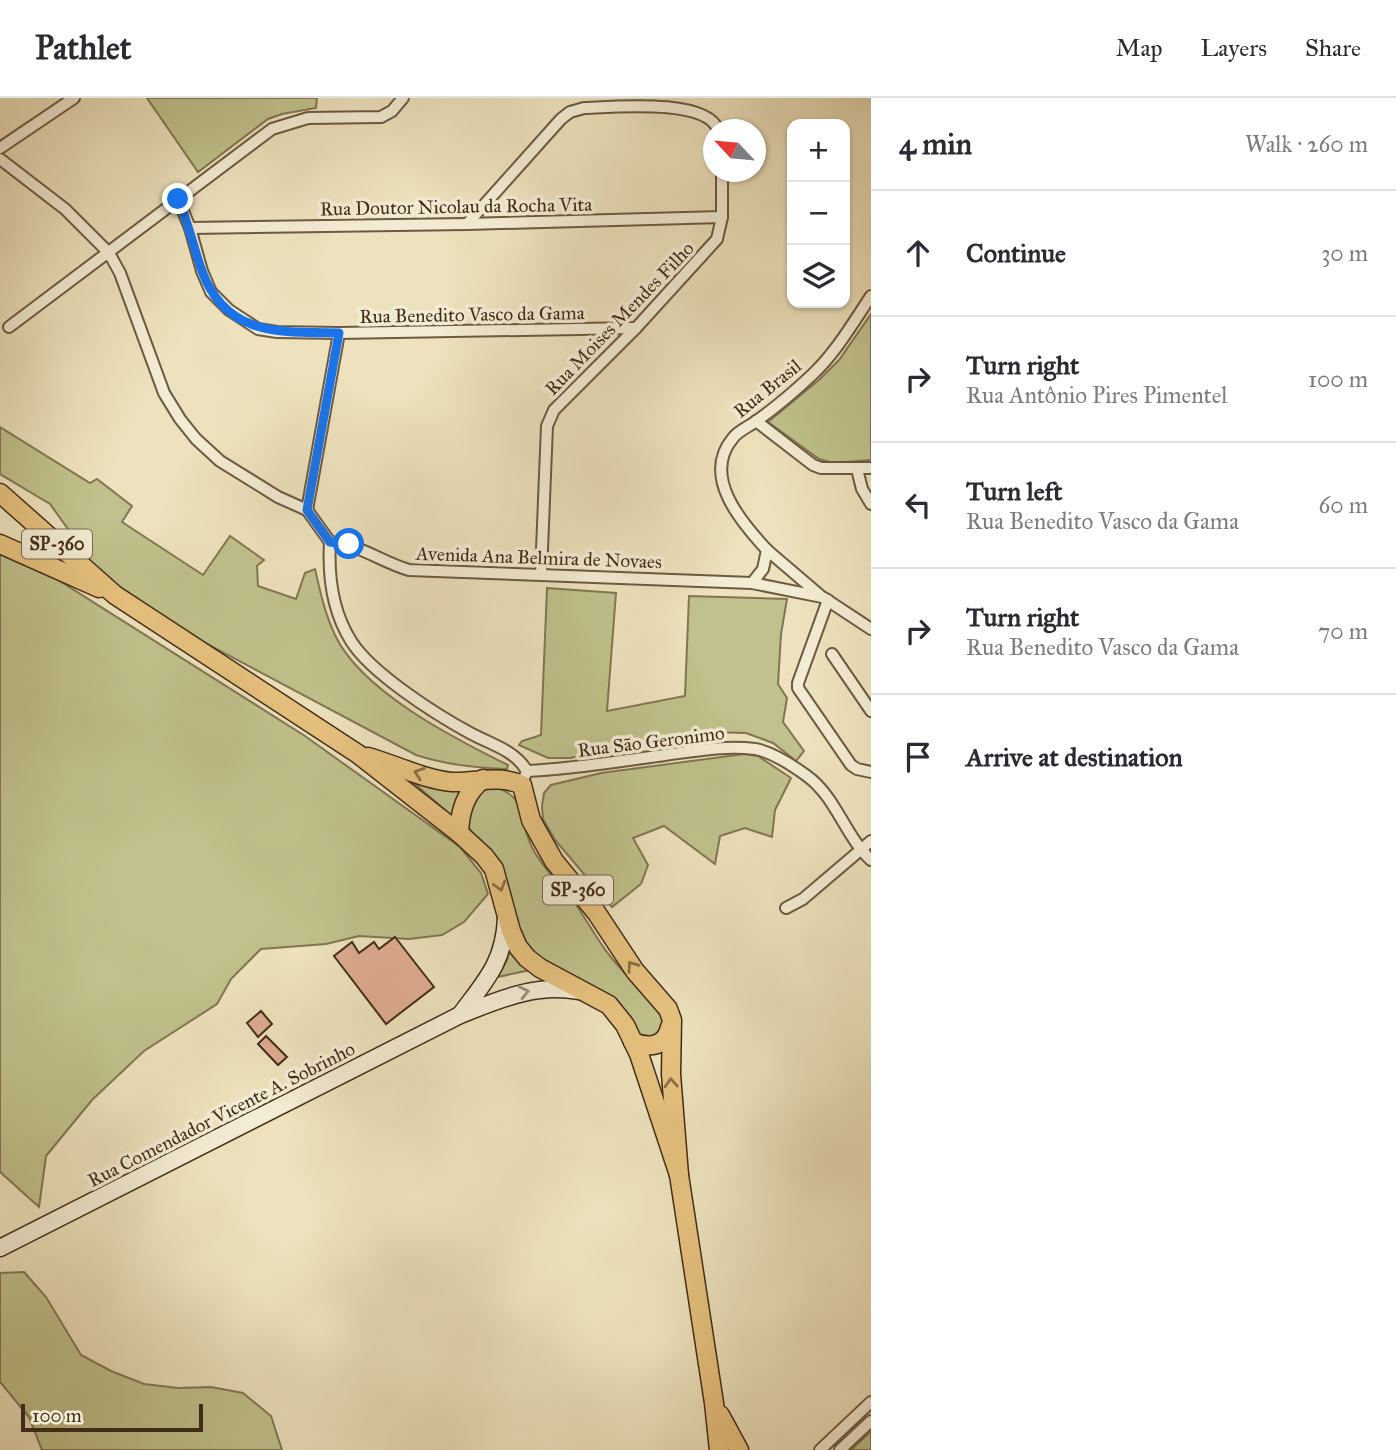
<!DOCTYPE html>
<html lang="en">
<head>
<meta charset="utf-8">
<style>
  :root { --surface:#fff; --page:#f7f7f7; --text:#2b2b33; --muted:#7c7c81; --line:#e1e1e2 }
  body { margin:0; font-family:"IM FELL Great Primer",serif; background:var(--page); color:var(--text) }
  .controls { position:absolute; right:21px; top:21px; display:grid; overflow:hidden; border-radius:14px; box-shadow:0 2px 5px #0004 }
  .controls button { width:63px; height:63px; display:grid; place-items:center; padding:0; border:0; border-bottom:2px solid var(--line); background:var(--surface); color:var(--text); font:35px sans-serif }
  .compass { position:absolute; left:703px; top:21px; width:63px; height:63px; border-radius:50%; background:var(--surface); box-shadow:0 2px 5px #0004; rotate:296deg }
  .scale { position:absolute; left:21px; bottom:18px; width:182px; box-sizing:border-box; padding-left:7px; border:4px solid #422c18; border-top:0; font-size:19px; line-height:24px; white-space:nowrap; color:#422c18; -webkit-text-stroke:5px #f3ecd4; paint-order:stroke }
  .stop { position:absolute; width:21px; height:21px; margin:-16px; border:5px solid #1a73e8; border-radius:50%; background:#fff }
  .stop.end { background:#1a73e8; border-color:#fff; box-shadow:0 2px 7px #0008 }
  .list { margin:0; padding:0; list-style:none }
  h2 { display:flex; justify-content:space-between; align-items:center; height:91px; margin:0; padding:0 28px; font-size:30px }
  h2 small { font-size:23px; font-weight:400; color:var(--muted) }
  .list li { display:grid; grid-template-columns:46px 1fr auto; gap:21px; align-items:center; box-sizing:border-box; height:126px; padding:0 28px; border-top:2px solid var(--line) }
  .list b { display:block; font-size:26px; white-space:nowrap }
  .list p { margin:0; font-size:23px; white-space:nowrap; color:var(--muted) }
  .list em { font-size:23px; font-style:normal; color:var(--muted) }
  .icon { flex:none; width:38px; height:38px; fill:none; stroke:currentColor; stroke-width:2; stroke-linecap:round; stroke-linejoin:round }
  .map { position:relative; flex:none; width:871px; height:1352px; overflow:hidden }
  header { display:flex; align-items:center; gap:42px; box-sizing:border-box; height:98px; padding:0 35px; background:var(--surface); border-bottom:2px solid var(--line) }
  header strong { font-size:33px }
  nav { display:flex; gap:38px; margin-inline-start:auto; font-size:24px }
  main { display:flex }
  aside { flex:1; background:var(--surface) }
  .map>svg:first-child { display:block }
  .green { fill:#c0c18c; stroke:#817652; stroke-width:2 }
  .building { fill:#deac91; stroke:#422c18; stroke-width:2 }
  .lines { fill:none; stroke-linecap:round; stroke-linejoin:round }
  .street-casing { stroke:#6d5a41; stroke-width:14 }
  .secondary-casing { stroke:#422c18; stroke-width:19 }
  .primary-casing { stroke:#422c18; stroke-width:21 }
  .street { stroke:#f3ecd4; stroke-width:10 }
  .secondary { stroke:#f3ecd4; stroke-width:16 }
  .primary { stroke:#e6c17e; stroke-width:18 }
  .oneway { stroke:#8c6f46 }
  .oneway2 { stroke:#9a8c76 }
  .route { stroke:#1a73e8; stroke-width:9 }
  .labels { text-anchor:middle; stroke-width:7; stroke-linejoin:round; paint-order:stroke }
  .shield { fill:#f3ecd4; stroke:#776650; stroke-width:2 }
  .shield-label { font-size:18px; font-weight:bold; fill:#422c18 }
  .street-label { font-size:19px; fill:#422c18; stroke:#f3ecd4 }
</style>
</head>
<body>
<header>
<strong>Pathlet</strong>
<nav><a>Map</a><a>Layers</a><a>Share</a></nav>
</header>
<main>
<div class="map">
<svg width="871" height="1352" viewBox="0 0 871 1352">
  <rect width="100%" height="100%" fill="#ede2bd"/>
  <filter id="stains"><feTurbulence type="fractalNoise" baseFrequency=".00286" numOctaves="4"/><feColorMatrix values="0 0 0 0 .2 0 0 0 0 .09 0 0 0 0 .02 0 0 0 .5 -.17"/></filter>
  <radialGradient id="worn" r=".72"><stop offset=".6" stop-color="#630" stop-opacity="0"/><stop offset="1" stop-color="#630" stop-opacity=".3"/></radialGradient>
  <g class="green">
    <path d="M147,0H317L316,10L282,16L268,21L198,74Z"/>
    <path d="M871,216V362L833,365L819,361L768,324L820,281L839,262Z"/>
    <path d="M0,329L90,385L97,381L132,408L122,424L203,477L230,438L264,462L257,468L258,488L296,501L305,475L315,471C320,493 325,516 335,537C361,593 455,641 508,667L507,671C476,670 446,667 416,657L115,497L50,406L0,376Z"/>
    <path d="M0,456L58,482L305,638L460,749L481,775L488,796L464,824L442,837L409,841L359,838L326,846L261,851L231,881L217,906L144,953L92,1002L46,1058L39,1109L0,1074Z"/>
    <path d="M547,490L616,495L607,613L685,598L689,498L787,501L781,536L778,586L787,600L783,624L804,653L796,663L773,645L746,635L708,634L570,660H548L519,647L522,643L541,637Z"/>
    <path d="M744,656L758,658L791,680L775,712L772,739L745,730L720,738L715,766L664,728L633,740L648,767L641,786L612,809L555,742L543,721L542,708L544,695L551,687L601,675Z"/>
    <path d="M414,685L468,686L455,721Z"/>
    <path d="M494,689C530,698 518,727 534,753C545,772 560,787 574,804C587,822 597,842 610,858C626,878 645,896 662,914L665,921L656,941L641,940L528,851L516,824L506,779L497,764L473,738L468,727L469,705L484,691Z"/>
    <path d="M511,848L530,872L498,879L507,862Z"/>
    <path d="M24,1174L46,1199L81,1257L111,1273L144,1286L178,1290L211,1289L243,1295L271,1318L282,1352H42L29,1319L0,1284V1175Z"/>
    <path d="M871,1333V1352H851Z"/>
  </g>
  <g class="building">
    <path d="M395,839L434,889L386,926L334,858L352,844L359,855L374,844L379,851Z"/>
    <path d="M261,913L272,926L258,939L247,925Z"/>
    <path d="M266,938L287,959L278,967L258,946Z"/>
  </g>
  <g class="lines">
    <g class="street-casing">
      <g id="street">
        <path d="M0,50L74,0"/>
        <path d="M0,61L65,111L109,155L120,175L164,295L180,321L196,341L220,363L278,399L307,412L330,444"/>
        <path d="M178,101L190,130L202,173L211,194L229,212L258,231L277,234L339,235L636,230"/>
        <path d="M467,126L561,21L570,14L584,10C613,9 707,0 718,32"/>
        <path d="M190,130L467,126L722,119"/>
        <path d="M9,229L272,31L308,20L381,19L392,13L403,0"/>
        <path d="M756,323L813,367L821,370H871"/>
        <path d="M857,371L862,391L871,406"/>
        <path d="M307,412L339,235"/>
        <path d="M330,444C364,448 379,463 409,472L752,485L822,499L767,452"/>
        <path d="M330,444C328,478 332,513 351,543C371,575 435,616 470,635C490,646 515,652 527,673L525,678"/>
        <path d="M541,476L547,328L554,312L636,230L717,141L722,119V74"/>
        <path d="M752,485L763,471L767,452C741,424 701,378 733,340C738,333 748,329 755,324C775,310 795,293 813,276C836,254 853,225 871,198"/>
        <path d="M824,500L871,531"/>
        <path d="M828,502L798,585V590L851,667L857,671L871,674"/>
        <path d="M832,556L871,613"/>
        <path d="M527,673C573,671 619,663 665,657C694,653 725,647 755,651C773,654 792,667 807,678C836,699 845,738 871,762"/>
        <path d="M786,810L803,801L871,743"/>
        <path d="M820,1352L871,1304"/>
        <path d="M840,1352L871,1323"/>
      </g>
    </g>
    <g class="secondary-casing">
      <g id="secondary">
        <path d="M460,917C485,883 504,865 506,820"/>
        <path d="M0,1150L460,917C499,902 535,885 578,893"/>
      </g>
    </g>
    <g class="primary-casing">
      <g id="primary">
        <path d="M0,395L115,497L358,656L459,735L484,758L494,771L511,833L518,849L527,860L540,870L609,907L625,927L639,956L679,1077"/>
        <path d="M0,446L99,490"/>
        <path d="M368,659C393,666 426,682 452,684C477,685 498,676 522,687L531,722L554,763L596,814L635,873L668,911L672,922L671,976L679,1077L714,1305L719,1352"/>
        <path d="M459,735C460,713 465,695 483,681"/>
        <path d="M633,944C650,951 666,948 670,929"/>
        <path d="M720,1317L739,1352"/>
      </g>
    </g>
    <use href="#street" class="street"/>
    <use href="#secondary" class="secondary"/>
    <use href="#primary" class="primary"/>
  </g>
  <defs><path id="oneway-chevron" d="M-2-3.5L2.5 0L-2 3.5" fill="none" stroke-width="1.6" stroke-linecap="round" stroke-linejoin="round" transform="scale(1.75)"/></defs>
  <g class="oneway">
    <use href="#oneway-chevron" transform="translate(419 675) rotate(-161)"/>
    <use href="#oneway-chevron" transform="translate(500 788) rotate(73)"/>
    <use href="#oneway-chevron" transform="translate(632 868) rotate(-125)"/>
    <use href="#oneway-chevron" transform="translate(671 985) rotate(-93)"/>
  </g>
  <use class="oneway2" href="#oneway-chevron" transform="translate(524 894) rotate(-13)"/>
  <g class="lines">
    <path class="route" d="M178,101C189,126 193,149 202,173C226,239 281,234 339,235L307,412L330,444L349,446"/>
  </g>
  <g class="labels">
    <g class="shield">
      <rect x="22" y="431.5" width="70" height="29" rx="5"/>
      <rect x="543" y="777.5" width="70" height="29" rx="5"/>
    </g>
    <g class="shield-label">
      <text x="57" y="452">SP-360</text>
      <text x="578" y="798">SP-360</text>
    </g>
    <g class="street-label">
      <text transform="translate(456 108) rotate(-1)" y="7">Rua Doutor Nicolau da Rocha Vita</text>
      <text transform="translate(472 216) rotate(-1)" y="7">Rua Benedito Vasco da Gama</text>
      <text transform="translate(619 220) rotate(-46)" y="7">Rua Moises Mendes Filho</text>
      <text transform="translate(767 290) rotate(-39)" y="7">Rua Brasil</text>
      <text transform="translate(539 459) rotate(2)" y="7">Avenida Ana Belmira de Novaes</text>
      <text transform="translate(651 643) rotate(-7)" y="7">Rua São Geronimo</text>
      <text transform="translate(221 1016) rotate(-27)" y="7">Rua Comendador Vicente A. Sobrinho</text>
    </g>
  </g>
  <rect width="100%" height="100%" filter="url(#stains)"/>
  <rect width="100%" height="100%" fill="url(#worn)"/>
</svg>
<div class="controls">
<button>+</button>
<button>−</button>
<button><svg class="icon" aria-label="layers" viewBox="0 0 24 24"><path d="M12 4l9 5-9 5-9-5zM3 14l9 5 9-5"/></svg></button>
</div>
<svg class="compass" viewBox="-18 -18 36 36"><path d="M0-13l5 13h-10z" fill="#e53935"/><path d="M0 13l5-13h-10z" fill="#7c7c81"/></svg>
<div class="scale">100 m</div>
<div class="stop" style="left:349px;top:446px"></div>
<div class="stop end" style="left:178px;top:101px"></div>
</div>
<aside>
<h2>4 min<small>Walk · 260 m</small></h2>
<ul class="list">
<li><svg class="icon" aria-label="ahead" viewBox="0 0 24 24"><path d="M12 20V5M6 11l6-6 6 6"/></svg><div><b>Continue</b></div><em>30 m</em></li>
<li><svg class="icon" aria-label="right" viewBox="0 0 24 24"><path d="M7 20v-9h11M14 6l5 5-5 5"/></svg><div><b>Turn right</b><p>Rua Antônio Pires Pimentel</p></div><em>100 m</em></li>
<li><svg class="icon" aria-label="left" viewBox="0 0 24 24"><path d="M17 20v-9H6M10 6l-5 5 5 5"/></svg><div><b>Turn left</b><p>Rua Benedito Vasco da Gama</p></div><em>60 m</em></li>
<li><svg class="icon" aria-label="right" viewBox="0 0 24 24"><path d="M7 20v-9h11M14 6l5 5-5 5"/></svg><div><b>Turn right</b><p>Rua Benedito Vasco da Gama</p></div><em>70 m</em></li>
<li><svg class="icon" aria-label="arrive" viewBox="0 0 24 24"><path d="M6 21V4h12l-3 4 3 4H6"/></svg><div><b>Arrive at destination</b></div></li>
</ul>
</aside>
</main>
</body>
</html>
